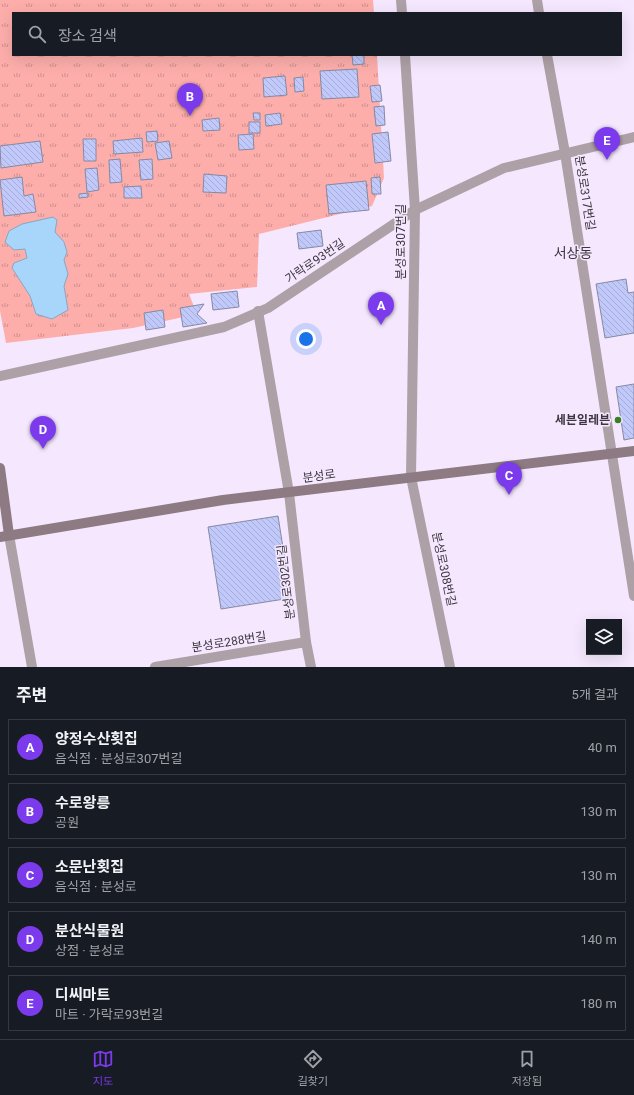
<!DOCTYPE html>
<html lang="ko">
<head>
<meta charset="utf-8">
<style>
  :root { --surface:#171b24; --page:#20242c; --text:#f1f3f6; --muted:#9ea1a6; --line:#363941; --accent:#7c3aed }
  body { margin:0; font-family:Roboto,"Noto Sans KR",sans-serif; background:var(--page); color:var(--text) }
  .controls { position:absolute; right:12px; bottom:12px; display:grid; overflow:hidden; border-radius:0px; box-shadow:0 4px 16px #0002 }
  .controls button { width:36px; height:36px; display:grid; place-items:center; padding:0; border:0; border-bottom:1px solid var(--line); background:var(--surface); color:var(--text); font:20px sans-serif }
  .you { position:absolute; left:306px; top:339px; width:14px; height:14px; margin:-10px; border:3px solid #fff; border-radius:50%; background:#1a73e8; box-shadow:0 0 0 6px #1a73e833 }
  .badge { display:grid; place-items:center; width:26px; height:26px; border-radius:50%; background:var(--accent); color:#fff; font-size:13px; font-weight:700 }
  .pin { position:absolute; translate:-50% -33px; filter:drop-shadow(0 1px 2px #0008) }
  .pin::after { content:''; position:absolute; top:21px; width:14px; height:12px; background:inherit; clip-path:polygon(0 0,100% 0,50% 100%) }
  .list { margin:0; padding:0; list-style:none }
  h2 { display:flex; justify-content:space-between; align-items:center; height:52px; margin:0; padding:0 16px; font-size:17px }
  h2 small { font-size:13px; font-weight:400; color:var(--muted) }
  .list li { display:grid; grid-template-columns:26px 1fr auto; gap:12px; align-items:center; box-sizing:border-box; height:56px; margin:0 8px 8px; padding:0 8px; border:1px solid var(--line); border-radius:0px }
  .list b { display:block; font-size:15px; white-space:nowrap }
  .list p { margin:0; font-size:13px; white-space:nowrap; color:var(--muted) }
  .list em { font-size:13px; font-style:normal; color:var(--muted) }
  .icon { flex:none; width:22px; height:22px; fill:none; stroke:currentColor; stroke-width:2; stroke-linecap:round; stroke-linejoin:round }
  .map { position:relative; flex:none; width:634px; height:667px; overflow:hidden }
  .search { position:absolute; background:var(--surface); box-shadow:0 4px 16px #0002; left:12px; right:12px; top:12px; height:44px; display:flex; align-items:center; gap:10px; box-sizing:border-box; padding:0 14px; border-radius:0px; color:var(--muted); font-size:15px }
  .sheet { height:372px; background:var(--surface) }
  nav { display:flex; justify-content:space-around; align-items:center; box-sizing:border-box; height:56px; border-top:1px solid var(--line); background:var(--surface); font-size:11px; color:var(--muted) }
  nav a { display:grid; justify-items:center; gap:2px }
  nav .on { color:var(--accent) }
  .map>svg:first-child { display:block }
  .park { fill:url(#park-tufts) }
  .water { fill:#a8d6fb; stroke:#88a6c3 }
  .building { fill:url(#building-back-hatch); stroke:#8589a3 }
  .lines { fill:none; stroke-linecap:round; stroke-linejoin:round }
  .street { stroke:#ada0a6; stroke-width:10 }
  .secondary { stroke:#8d7a83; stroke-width:10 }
  .poi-dot { fill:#398025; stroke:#f5e8fe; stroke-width:1.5 }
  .labels { text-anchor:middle; stroke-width:3; stroke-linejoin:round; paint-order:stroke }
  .street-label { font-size:12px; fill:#3c3640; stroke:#f5e8fe }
  .poi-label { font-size:12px; font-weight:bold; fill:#3c3640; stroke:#f5e8fe; text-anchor:end }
  .quarter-label { font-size:14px; fill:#3c3640; stroke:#f5e8fe }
</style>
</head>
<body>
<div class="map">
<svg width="634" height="667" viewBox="0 0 634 667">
  <defs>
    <pattern id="park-tufts" width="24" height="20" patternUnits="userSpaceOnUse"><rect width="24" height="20" fill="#fdaeab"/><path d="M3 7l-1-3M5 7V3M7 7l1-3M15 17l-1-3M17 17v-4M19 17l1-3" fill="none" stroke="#ce8e8d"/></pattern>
    <pattern id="building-back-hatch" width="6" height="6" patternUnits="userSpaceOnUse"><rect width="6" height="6" fill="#c1c9fb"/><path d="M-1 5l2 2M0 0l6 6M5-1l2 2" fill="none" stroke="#a7add8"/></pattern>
  </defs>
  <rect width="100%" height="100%" fill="#f5e8fe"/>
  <path class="park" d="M0,0H373L374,13H13V55H377L384,178L372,206L259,234L257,287L189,294L197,314L133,328L6,343L0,311Z"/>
  <path class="water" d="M53,217L57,220L55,232L64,242L67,252L64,260L68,274L64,286L68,310L52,319L36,314L30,296L12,268L14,263L27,258L25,249L14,250L5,242L9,231L22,224Z"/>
  <g class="building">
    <path d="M352,55H364V64L353,65Z"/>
    <path d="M357,69L359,97L322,99L320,71Z"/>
    <path d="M285,76L287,95L264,97L263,78Z"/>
    <path d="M303,77L304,91L295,92L294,78Z"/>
    <path d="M380,85L382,101L372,102L370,86Z"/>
    <path d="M384,106L385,125L376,126L374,107Z"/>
    <path d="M253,113H260V120H254Z"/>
    <path d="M280,113L282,124L266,126L265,115Z"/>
    <path d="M219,118L220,130L203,131L202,120Z"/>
    <rect x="249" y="122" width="11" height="11"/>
    <path d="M157,131L158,141L147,142L146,132Z"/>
    <path d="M388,132L391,161L375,163L372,134Z"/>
    <path d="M253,134L254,149L239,150L238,135Z"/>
    <path d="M142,138L143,152L114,154L113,141Z"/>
    <path d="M83,139H96V161H84Z"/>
    <path d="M40,141L43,162L1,168L0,146Z"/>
    <path d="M169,141L172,158L158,160L155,143Z"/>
    <path d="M120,159L122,182L110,183L109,160Z"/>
    <path d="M152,159L153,179L141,180L139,160Z"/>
    <path d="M97,168L99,190L87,192L85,169Z"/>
    <path d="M204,174L227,176L226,193L203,192Z"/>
    <path d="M22,177L24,196L33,194L36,212L4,216L0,180Z"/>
    <path d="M380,177L381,194H372L371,178Z"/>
    <path d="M366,181L369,210L329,214L326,185Z"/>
    <path d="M141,186L142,198H124V187Z"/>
    <path d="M88,193V197L79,198V194Z"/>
    <path d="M321,230L323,246L299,249L297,233Z"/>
    <path d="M626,279L628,293L634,292V333L605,338L596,284Z"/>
    <path d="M237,291L239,307L213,310L211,294Z"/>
    <path d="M204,304L197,314L207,323L183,327L180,308Z"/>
    <path d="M163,310L165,327L146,330L144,313Z"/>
    <path d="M634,384V438L624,440L616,387Z"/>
    <path d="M278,516L291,598L221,609L208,527Z"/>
  </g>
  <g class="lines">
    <g class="street">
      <path d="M401,0L402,13"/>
      <path d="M537,0L539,13"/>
      <path d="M405,55L415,210L411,477L450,667"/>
      <path d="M547,55L565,153L634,596"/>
      <path d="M258,311L289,493L306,642L311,667"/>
      <path d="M0,376L224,327L268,308L415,210L504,168L634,137"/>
      <path d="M9,535L32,667"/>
      <path d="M155,667L306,642"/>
    </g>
    <g class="secondary">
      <path d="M0,468L9,535"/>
      <path d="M0,537L223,500L634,451"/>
    </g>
  </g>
  <circle class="poi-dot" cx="618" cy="420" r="4"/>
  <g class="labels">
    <g class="street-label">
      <text transform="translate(585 193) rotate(81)" y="4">분성로317번길</text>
      <text transform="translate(401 242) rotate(-90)" y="4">분성로307번길</text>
      <text transform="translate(315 261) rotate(-34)" y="4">가락로93번길</text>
      <text transform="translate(319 476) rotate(-8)" y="4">분성로</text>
      <text transform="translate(444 569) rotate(78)" y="4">분성로308번길</text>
      <text transform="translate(286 582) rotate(-97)" y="4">분성로302번길</text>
      <text transform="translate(229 642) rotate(-9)" y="4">분성로288번길</text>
    </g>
    <g class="poi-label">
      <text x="610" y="424">세븐일레븐</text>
    </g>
    <g class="quarter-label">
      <text x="573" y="258">서상동</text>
    </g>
  </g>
</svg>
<div class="controls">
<button><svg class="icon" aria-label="layers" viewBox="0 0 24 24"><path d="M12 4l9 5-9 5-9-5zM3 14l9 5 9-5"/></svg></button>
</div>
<div class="you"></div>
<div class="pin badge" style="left:381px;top:325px">A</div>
<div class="pin badge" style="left:190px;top:116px">B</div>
<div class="pin badge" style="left:509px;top:495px">C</div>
<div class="pin badge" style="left:43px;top:449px">D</div>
<div class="pin badge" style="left:607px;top:160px">E</div>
<div class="search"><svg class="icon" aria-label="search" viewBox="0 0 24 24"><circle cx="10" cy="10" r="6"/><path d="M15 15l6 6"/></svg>장소 검색</div>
</div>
<section class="sheet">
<h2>주변<small>5개 결과</small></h2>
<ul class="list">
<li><span class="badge">A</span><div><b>양정수산횟집</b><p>음식점 · 분성로307번길</p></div><em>40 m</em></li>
<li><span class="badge">B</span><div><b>수로왕릉</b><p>공원</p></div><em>130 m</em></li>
<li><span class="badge">C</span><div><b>소문난횟집</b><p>음식점 · 분성로</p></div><em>130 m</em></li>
<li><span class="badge">D</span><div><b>분산식물원</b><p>상점 · 분성로</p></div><em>140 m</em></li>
<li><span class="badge">E</span><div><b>디씨마트</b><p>마트 · 가락로93번길</p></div><em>180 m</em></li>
</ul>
</section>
<nav>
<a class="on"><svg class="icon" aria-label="map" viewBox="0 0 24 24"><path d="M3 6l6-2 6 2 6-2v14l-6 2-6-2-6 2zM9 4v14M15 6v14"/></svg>지도</a>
<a><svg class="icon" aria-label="directions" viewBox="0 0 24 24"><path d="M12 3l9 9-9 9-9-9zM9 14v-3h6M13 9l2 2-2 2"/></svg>길찾기</a>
<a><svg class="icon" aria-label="saved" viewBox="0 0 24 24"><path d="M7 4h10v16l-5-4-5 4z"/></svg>저장됨</a>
</nav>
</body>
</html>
